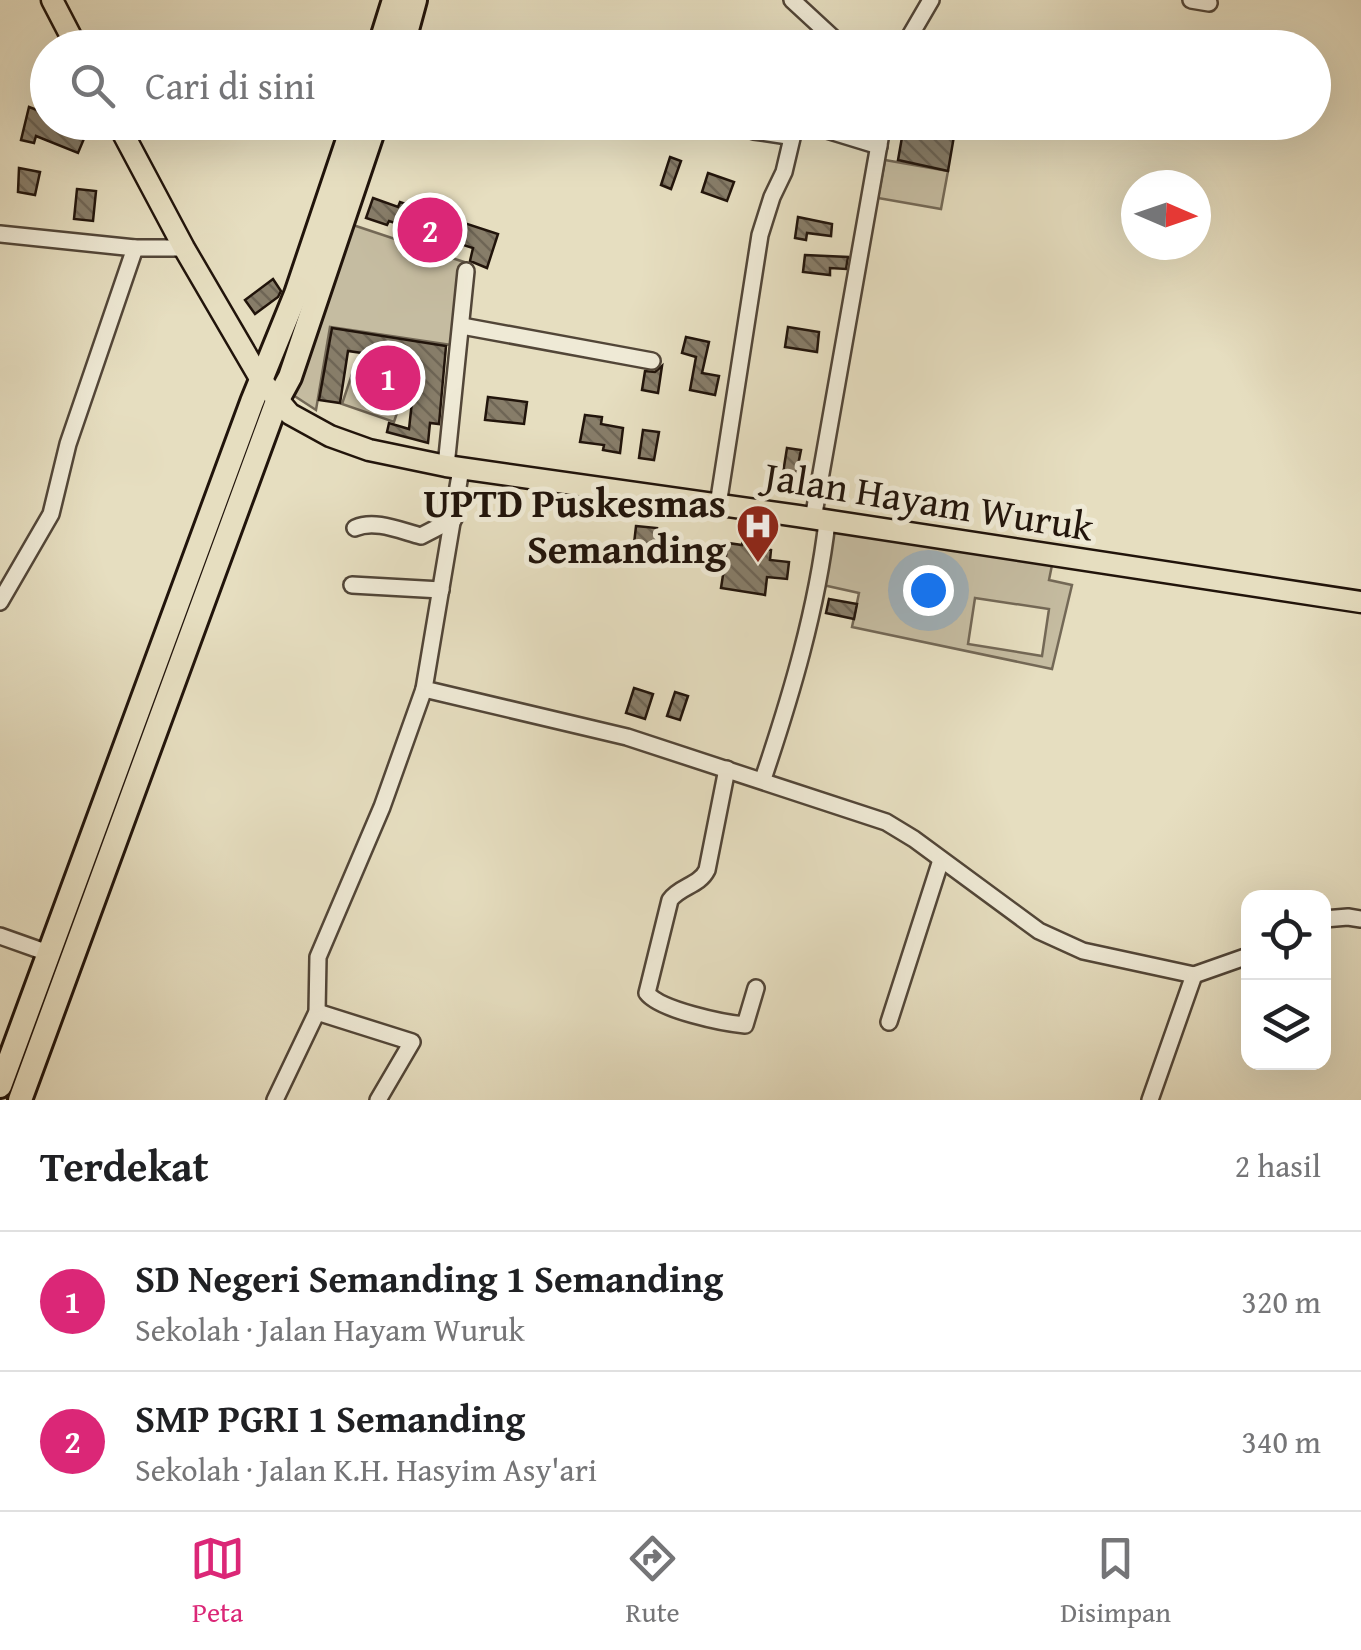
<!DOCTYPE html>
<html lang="id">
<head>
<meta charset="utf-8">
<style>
  :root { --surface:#fff; --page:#f2f2f2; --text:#202124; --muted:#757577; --line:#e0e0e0; --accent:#db2777 }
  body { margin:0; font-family:"Gentium Book Plus",serif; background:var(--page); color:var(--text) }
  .controls { position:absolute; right:30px; bottom:30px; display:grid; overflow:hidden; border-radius:20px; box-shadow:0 10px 40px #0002 }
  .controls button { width:90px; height:90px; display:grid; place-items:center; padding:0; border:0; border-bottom:2px solid var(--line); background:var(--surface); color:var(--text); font:50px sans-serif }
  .compass { position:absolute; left:1121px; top:170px; width:90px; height:90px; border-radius:50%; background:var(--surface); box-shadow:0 10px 40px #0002; rotate:92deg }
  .you { position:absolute; left:928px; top:590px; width:35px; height:35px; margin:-25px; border:8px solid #fff; border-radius:50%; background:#1a73e8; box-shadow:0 0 0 15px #1a73e833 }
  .badge { display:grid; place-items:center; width:65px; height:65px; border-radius:50%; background:var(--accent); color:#fff; font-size:32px; font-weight:700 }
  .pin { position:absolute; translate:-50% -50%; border:5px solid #fff; box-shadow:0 2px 10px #0006 }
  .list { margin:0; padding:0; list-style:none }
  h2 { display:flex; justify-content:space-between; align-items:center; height:130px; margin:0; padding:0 40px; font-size:42px }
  h2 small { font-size:32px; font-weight:400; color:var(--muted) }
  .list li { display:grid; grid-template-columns:65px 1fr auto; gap:30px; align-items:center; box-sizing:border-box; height:140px; padding:0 40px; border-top:2px solid var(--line) }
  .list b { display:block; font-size:38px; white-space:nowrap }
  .list p { margin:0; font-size:32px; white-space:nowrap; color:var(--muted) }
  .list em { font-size:32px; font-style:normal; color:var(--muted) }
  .icon { flex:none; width:55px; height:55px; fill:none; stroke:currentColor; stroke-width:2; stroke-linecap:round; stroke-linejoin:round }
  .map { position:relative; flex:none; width:1361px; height:1100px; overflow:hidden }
  .search { position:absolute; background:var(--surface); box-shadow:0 10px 40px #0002; left:30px; right:30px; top:30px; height:110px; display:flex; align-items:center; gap:25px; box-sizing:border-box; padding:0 35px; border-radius:55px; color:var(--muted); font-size:38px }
  .sheet { height:410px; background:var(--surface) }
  nav { display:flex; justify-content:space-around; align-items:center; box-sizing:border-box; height:140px; border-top:2px solid var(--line); background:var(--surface); font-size:28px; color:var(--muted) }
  nav a { display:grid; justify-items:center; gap:5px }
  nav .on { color:var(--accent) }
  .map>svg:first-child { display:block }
  .green { fill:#c5bca1; stroke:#736856; stroke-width:2.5; fill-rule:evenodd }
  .building { fill:url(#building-back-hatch); stroke:#21140b; stroke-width:2.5 }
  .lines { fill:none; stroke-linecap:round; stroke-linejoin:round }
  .minor-casing { stroke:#524638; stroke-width:20 }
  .major-casing { stroke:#21140b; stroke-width:25 }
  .highway-casing { stroke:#21140b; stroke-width:28 }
  .minor { stroke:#efead6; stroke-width:15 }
  .major { stroke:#e6dec0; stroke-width:20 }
  .highway { stroke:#e6dec0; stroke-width:22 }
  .labels { text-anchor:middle; stroke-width:10; stroke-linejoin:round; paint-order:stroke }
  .street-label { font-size:40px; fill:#21140b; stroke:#efead6 }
  .poi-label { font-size:40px; font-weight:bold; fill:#21140b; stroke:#efead6; text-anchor:end }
</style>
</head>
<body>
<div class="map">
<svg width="1361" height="1100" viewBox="0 0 1361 1100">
  <defs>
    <pattern id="building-back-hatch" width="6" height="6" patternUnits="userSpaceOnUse" patternTransform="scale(2.5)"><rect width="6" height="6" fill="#877d69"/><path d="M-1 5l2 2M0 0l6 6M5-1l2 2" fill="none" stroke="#6e6555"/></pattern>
  </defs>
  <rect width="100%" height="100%" fill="#e6dec0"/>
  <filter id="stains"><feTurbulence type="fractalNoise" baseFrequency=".002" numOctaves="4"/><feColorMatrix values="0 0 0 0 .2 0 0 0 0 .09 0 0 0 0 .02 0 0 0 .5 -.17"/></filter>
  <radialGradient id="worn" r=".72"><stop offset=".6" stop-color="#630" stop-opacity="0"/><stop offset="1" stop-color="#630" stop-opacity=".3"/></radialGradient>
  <g class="green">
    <path d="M885,160L948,171L941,209L878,198Z"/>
    <path d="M353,225L464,262L458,346L330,327L316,410L293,395Z"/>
    <path d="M354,368L406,386L394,422L342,404Z"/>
    <path d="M835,526L1053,560L1049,580L1072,585L1052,669L852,627L859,593L823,585ZM975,598L1049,609L1042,656L968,644Z"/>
  </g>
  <g class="building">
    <path d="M48,87V122H91L78,153L36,136L34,143L21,140L29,107L37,110Z"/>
    <path d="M904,126L954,136L948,171L898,160Z"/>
    <path d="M670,157L681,161L671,189L661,185Z"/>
    <path d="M19,168L40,172L35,195L18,192Z"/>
    <path d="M708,173L734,182L727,201L702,192Z"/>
    <path d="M77,189L96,191L93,221L74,219Z"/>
    <path d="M373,198L398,207L400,202L498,234L487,268L470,261L473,248L389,221L387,225L366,218Z"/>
    <path d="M798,217L832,224L831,236L807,233L806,240L795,238Z"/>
    <path d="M805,255L848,257L846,269L830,268V275L803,272Z"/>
    <path d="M273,279L281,291L278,297L255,314L245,300Z"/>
    <path d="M788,327L819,332L817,352L785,347Z"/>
    <path d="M332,328L446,346L439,424L430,423L428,443L387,432L389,423L409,429L414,383L397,376L403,359L348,351L340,403L319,400Z"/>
    <path d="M686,337L709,342L702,373L719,376L715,395L690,390L696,357L682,353Z"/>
    <path d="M662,366L658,393L642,390L645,371L655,372Z"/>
    <path d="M488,397L527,402L524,424L485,420Z"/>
    <path d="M585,415L602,417L601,424L623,428L620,453L603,450L604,445L580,442Z"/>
    <path d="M643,430L659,432L654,460L639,458Z"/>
    <path d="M787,448L801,450L796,475L783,473Z"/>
    <path d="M636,526L657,528L655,546L634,544Z"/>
    <path d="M744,533L761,535L759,548L771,550L770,560L789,562L787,579L767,577L765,595L721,588L728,543L742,545Z"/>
    <path d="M829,599L857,604L854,619L826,613Z"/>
    <path d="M634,688L653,694L645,719L626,713Z"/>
    <path d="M675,692L688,696L680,720L667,716Z"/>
  </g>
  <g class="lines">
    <g class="minor-casing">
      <g id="minor">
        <path d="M792,0L844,48"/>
        <path d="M1191,0L1209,3"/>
        <path d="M903,48L931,0"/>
        <path d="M807,124L879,146"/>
        <path d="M754,131L788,136L797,131"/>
        <path d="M0,234L135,248H184"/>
        <path d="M462,326L652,361"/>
        <path d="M446,466L466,271"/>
        <path d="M461,469L424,689L627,737L886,822L914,839L1039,931L1083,951L1194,975L1248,956"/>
        <path d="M718,505L760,235L772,197L784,172L793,134"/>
        <path d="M813,519L883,122"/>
        <path d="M355,528C375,519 401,531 421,536L454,519"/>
        <path d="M352,585L441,590"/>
        <path d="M0,602L51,514L68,444L135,248"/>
        <path d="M727,769L707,870C699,886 680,886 670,900L647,993C660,1010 723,1023 745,1025L756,988"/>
        <path d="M763,779C791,696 817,609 827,522"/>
        <path d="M1324,919L1348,917L1361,919"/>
        <path d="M0,936L48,953"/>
        <path d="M317,1012L412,1042L378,1100"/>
        <path d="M889,1022L941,860"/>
        <path d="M275,1100L317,1012L318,957L382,807L424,689"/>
        <path d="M1150,1100L1194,975"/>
      </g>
    </g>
    <g class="major-casing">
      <g id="major">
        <path d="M52,0L77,48"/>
        <path d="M117,122L184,248L261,380L290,414L330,436L369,450L446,466L798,516L1361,602"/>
      </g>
    </g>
    <g class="highway-casing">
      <g id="highway">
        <path d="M379,48L394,0"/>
        <path d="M402,48L415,0"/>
        <path d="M0,1086L252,402L296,294L354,122"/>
        <path d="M20,1100L277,401L290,377L376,122"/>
      </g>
    </g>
    <use href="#minor" class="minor"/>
    <use href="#major" class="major"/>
    <use href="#highway" class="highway"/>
  </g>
  <defs>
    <g id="hospital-pin" transform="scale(2.25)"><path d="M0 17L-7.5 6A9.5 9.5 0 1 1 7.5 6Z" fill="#8f2418" stroke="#efead6"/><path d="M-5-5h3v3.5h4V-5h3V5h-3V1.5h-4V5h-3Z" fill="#fff"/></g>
  </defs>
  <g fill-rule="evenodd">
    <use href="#hospital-pin" x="758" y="526"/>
  </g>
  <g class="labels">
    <g class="street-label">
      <text transform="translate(929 501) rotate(9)" y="14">Jalan Hayam Wuruk</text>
    </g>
    <g class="poi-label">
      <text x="726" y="517">UPTD Puskesmas<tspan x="726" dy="46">Semanding</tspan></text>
    </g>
  </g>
  <rect width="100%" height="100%" filter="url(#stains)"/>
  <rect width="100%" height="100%" fill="url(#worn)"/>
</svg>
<div class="controls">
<button><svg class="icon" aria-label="locate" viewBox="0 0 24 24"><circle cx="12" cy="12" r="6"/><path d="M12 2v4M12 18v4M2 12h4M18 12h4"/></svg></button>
<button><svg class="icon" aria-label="layers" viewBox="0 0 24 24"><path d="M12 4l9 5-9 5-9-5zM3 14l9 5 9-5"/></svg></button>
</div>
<svg class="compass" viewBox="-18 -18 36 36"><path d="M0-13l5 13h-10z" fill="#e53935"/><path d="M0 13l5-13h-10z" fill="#757577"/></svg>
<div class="you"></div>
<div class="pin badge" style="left:388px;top:378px">1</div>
<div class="pin badge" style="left:430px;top:230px">2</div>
<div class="search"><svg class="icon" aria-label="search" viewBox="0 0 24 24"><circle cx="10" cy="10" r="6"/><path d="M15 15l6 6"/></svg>Cari di sini</div>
</div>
<section class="sheet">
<h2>Terdekat<small>2 hasil</small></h2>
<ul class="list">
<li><span class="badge">1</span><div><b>SD Negeri Semanding 1 Semanding</b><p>Sekolah · Jalan Hayam Wuruk</p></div><em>320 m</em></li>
<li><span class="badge">2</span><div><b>SMP PGRI 1 Semanding</b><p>Sekolah · Jalan K.H. Hasyim Asy'ari</p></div><em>340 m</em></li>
</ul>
</section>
<nav>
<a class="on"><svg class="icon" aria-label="map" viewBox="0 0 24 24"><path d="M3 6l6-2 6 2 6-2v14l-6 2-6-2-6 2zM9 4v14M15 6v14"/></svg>Peta</a>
<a><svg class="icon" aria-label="directions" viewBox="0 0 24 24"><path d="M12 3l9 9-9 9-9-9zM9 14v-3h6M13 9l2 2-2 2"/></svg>Rute</a>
<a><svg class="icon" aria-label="saved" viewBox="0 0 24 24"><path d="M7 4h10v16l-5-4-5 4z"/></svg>Disimpan</a>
</nav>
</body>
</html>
